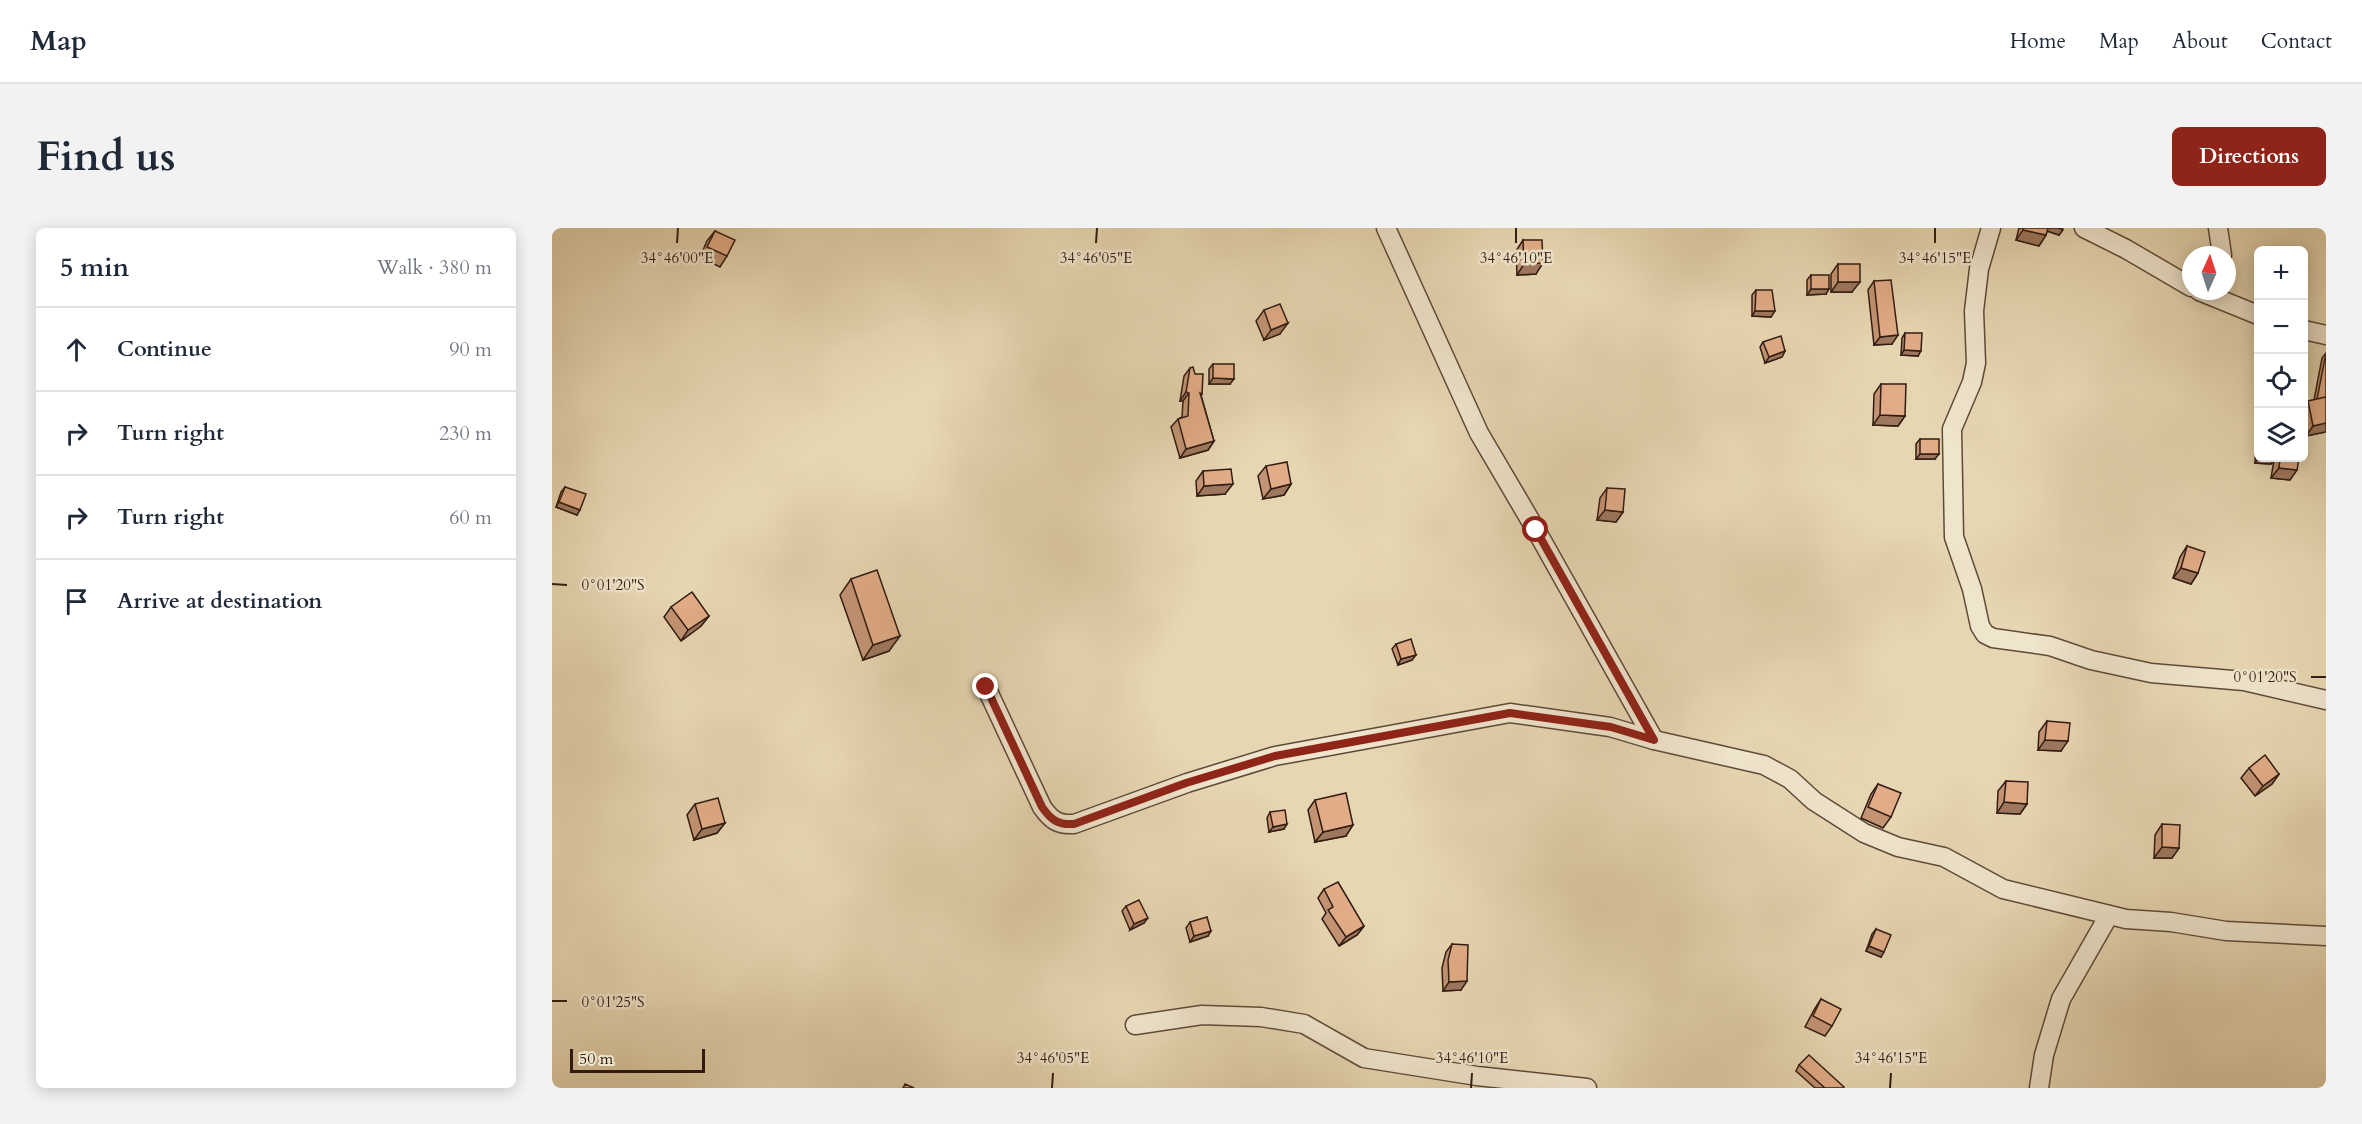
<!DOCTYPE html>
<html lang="en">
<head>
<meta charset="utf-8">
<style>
  :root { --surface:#fff; --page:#f2f2f3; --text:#1f2937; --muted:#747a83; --line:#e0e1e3; --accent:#8f2418 }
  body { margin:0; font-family:Cardo,serif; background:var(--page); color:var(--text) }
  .controls { position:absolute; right:18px; top:18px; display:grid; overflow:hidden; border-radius:9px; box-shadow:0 3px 15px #0003 }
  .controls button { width:54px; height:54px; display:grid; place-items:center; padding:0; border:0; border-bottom:2px solid var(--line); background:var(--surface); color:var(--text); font:30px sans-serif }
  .compass { position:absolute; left:1630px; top:18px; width:54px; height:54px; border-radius:50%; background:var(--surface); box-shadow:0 3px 15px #0003; rotate:3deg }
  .scale { position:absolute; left:18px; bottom:15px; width:135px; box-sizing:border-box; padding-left:6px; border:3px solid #321c12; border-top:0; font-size:16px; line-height:21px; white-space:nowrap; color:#321c12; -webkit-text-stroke:4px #efe4cc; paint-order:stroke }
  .stop { position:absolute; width:18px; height:18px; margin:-14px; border:4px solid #8f2418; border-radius:50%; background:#fff }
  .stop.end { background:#8f2418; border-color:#fff; box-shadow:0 2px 6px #0008 }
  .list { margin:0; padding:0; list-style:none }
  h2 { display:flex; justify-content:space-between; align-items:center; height:78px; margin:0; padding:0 24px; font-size:26px }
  h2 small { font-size:20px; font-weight:400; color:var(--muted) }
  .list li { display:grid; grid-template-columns:39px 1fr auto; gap:18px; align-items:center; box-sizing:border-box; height:84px; padding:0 24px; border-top:2px solid var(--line) }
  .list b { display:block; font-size:22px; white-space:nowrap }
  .list em { font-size:20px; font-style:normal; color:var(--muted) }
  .icon { flex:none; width:33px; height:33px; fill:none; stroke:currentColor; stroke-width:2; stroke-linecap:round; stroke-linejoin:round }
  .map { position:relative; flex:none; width:1774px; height:860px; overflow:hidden; border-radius:9px }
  header { display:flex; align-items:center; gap:36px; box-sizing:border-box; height:84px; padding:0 30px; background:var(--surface); border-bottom:2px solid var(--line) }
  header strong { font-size:28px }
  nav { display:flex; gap:33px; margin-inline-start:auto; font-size:21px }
  .intro { display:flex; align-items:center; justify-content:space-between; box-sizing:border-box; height:144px; padding:0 36px }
  h1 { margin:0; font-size:42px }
  .button { padding:15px 27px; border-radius:9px; background:var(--accent); color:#fff; font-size:21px; font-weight:700 }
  main { display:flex; gap:36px; padding:0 36px }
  aside { flex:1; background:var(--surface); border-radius:9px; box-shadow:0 3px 15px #0003 }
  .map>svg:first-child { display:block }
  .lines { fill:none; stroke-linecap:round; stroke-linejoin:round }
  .street-casing { stroke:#5f4a3a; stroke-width:21 }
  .street { stroke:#efe4cc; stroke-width:18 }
  .wall { fill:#c29474; stroke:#321c12; stroke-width:1.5 }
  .shaded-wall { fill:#9e785e; stroke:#321c12; stroke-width:1.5 }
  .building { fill:#e1ac87; stroke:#321c12; stroke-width:1.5 }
  .route { stroke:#8f2418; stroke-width:8 }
  .ticks { fill:none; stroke:#321c12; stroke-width:2 }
  .ticks-label { font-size:15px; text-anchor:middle; fill:#321c12; stroke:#efe4cc; stroke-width:5; stroke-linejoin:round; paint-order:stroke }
</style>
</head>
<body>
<header>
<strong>Map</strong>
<nav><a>Home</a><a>Map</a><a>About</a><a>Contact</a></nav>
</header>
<div class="intro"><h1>Find us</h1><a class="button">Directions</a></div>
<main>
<aside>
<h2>5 min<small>Walk · 380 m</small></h2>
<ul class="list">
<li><svg class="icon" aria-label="ahead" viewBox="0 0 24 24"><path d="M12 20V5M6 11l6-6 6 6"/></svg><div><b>Continue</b></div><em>90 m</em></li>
<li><svg class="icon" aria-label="right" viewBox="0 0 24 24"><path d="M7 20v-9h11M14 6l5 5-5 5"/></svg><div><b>Turn right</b></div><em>230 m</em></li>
<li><svg class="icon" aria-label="right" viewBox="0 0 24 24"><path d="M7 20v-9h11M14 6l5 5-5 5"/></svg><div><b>Turn right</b></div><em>60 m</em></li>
<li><svg class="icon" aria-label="arrive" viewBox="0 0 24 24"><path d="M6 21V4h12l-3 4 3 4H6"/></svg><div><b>Arrive at destination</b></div></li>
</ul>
</aside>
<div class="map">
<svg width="1774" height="860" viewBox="0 0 1774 860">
  <rect width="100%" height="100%" fill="#e6d6b1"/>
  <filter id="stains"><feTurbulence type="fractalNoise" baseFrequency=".00333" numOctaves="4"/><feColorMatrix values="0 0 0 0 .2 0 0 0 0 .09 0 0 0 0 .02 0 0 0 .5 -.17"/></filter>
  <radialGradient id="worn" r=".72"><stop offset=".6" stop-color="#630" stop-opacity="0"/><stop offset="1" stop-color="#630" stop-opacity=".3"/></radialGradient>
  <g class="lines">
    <g class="street-casing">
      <g id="street">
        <path d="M834,0L927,205L984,302L1102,512"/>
        <path d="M1439,0L1427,41L1422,83L1424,135L1420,154L1400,201L1402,309L1420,361L1428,398L1433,406L1441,410L1498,418L1539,432L1599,445L1692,453L1774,472"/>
        <path d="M1532,0L1574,21L1639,59"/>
        <path d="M1666,0L1670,27"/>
        <path d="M1647,63L1706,87"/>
        <path d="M1752,102L1774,107"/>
        <path d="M434,459L490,579C499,592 506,597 522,596L635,555L723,528L958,485L1058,499L1102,512L1212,537L1238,551L1262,573L1312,605L1346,619L1392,629L1451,661L1574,691L1619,694L1674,703L1774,708"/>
        <path d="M583,797L650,787L709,789L752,796L812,830L925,848L1035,860"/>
        <path d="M1487,860L1492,827L1509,771L1557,687"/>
      </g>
    </g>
    <use href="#street" class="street"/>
  </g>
  <g class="wall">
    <path d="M1467,0H1511L1507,7L1495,3L1494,7L1487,18L1464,12Z"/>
    <path d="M163,3L175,28L168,39L148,29L155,13Z"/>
    <path d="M971,12L984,46L965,47L964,23Z"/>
    <path d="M1286,36L1300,64H1279V46Z"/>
    <path d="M1259,47L1274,66L1255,67V52Z"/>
    <path d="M1322,53L1340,116L1322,117L1316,62Z"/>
    <path d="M1204,62L1219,89L1200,88V67Z"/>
    <path d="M712,82L728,106L712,112L704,93Z"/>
    <path d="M1353,105L1366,128L1349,127L1350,110Z"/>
    <path d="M1211,114L1233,123L1230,129L1213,135L1208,119Z"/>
    <path d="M1774,125V203L1773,204L1754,208L1752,199V179L1756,173L1762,172L1770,130Z"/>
    <path d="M661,136L678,156H657V141Z"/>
    <path d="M638,140L650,166L649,167L662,213L656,222L628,230L619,199L626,191L630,189L631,173H628L632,148Z"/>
    <path d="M1329,156L1353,188L1346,198L1321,197L1322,166Z"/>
    <path d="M1707,209V230H1747L1738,252L1719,250L1722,232L1719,236L1703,235L1704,212Z"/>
    <path d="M1368,211L1383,231H1364V216Z"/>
    <path d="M714,238L739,256L732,267L711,271L706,248Z"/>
    <path d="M651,243L673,266L645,268L644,253Z"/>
    <path d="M13,259L25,287L4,279L9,264Z"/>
    <path d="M1055,260L1071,284L1064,294L1045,292L1048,270Z"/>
    <path d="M1635,318L1646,345L1639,356L1621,350L1628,329Z"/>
    <path d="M299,351L337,423L311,432L288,367Z"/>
    <path d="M119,379L157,388L149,398L129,413L112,389Z"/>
    <path d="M844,416L860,432L846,437L840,421Z"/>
    <path d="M1495,493L1509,523L1486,522L1487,504Z"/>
    <path d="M1697,540L1727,546L1720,556L1703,568L1689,550Z"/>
    <path d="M1454,553L1475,576L1468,586L1445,585L1446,563Z"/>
    <path d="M1326,556L1339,589L1331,600L1309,590L1319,566Z"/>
    <path d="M763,572L794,608L763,614L756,582Z"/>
    <path d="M143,576L173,595L165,605L142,612L135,587Z"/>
    <path d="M718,584L732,601L717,604L715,590Z"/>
    <path d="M1610,596L1627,620L1620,630H1602L1603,607Z"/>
    <path d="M772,661L812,698L805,707L787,718L770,691L774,685L766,670Z"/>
    <path d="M574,678L592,695L578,702L570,683Z"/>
    <path d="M638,694L656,708L638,714L634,700Z"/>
    <path d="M1324,701L1329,729L1314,723L1320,706Z"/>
    <path d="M900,716L909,762L891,763L890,740L894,724Z"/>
    <path d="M1269,771L1280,798L1273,808L1253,799L1262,782Z"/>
    <path d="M1247,837L1291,860H1263L1244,843Z"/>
  </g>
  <g class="shaded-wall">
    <path d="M1494,0H1506L1511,2L1507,7L1492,2Z"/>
    <path d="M1471,2L1494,7L1487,18L1464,12Z"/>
    <path d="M991,35L984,46L965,47L972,36Z"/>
    <path d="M1286,54H1308L1300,64H1279Z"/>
    <path d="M1259,61H1277L1274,66L1255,67Z"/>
    <path d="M1203,83H1223L1219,89L1200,88Z"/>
    <path d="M736,95L728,106L712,112L719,102Z"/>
    <path d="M1346,107L1340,116L1322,117L1328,109Z"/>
    <path d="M1352,122L1369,123L1366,128L1349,127Z"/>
    <path d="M1233,123L1230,129L1213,135L1217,129Z"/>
    <path d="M661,150L682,151L678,156H657Z"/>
    <path d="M634,164L637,165L631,173H628Z"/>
    <path d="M1328,187L1353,188L1346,198L1321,197Z"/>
    <path d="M1774,195V203L1773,204L1754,208L1761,198Z"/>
    <path d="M662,213L656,222L628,230L634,221Z"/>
    <path d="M1368,226H1387L1383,231H1364Z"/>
    <path d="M1706,230L1722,231L1719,236L1703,235Z"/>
    <path d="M1727,240L1745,242L1738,252L1719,250Z"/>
    <path d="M681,256L673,266L645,268L652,258Z"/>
    <path d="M739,256L732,267L711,271L719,261Z"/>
    <path d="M7,274L28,282L25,287L4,279Z"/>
    <path d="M1053,282L1071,284L1064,294L1045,292Z"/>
    <path d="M1629,340L1646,345L1639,356L1621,350Z"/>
    <path d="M157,388L149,398L129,413L136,402Z"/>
    <path d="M348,408L337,423L311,432L321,417Z"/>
    <path d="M864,427L860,432L846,437L849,431Z"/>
    <path d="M1493,512L1516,513L1509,523L1486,522Z"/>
    <path d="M1727,546L1720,556L1703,568L1711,558Z"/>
    <path d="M1452,574L1475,576L1468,586L1445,585Z"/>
    <path d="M173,595L165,605L142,612L150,601Z"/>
    <path d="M735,596L732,601L717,604L721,599Z"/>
    <path d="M801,597L794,608L763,614L771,604Z"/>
    <path d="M1610,619L1627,620L1620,630H1602Z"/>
    <path d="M596,690L592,695L578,702L582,696Z"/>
    <path d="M812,698L805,707L787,718L794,709Z"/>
    <path d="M659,703L656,708L638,714L642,708Z"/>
    <path d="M1317,718L1332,724L1329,729L1314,723Z"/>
    <path d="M915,753L909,762L891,763L897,754Z"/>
  </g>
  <g class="building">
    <path d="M1471,0H1496L1494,7L1471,2Z"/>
    <path d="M163,3L183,12L175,28L155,19Z"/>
    <path d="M971,12H990L991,35L972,36Z"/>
    <rect x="1286" y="36" width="22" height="18"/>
    <rect x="1259" y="47" width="18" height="14"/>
    <path d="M1339,52L1346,107L1328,109L1322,53Z"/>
    <path d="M1204,62H1220L1223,83H1203Z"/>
    <path d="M728,76L736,95L719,102L712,82Z"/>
    <path d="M1353,105H1370L1369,123L1352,122Z"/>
    <path d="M1229,108L1233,123L1217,129L1211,114Z"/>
    <path d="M1774,125V169L1765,171Z"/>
    <path d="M661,136H682V151L661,150Z"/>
    <path d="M641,139L643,146H651L650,166L648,165L662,213L634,221L626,191L636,188L637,165L634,164L638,140Z"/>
    <path d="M1329,156H1354L1353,188L1328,187Z"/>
    <path d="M1774,169V195L1761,198L1756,173Z"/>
    <rect x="1368" y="211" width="19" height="15"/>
    <path d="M1728,230H1747L1745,242L1727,240Z"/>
    <path d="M735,234L739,256L719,261L714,238Z"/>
    <path d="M679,241L681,256L652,258L651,243Z"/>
    <path d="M13,259L34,266L28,282L7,274Z"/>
    <path d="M1055,260L1073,261L1071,284L1053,282Z"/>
    <path d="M1635,318L1653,324L1646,345L1629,340Z"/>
    <path d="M325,342L348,408L321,417L299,351Z"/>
    <path d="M140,364L157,388L136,402L119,379Z"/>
    <path d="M859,411L864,427L849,431L844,416Z"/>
    <path d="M1495,493L1518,495L1516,513L1493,512Z"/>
    <path d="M1713,527L1727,546L1711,558L1697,540Z"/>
    <path d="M1454,553L1476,554L1475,576L1452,574Z"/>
    <path d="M1326,556L1349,565L1339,589L1316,579Z"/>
    <path d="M794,565L801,597L771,604L763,572Z"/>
    <path d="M166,570L173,595L150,601L143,576Z"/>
    <path d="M733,582L735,596L721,599L718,584Z"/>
    <path d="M1610,596L1628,597L1627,620L1610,619Z"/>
    <path d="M786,654L812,698L794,709L776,682L781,679L772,661Z"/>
    <path d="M587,672L596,690L582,696L574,678Z"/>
    <path d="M655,689L659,703L642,708L638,694Z"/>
    <path d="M1324,701L1339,707L1332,724L1317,718Z"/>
    <path d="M900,716L916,717L915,753L897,754L896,732Z"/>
    <path d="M1269,771L1289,781L1280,798L1261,788Z"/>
    <path d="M1257,827L1292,859L1291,860H1273L1247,837Z"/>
    <path d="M353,856L362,860H351Z"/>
  </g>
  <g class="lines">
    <path class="route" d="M434,459L490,579C499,592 506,597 522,596L634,555L723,528L958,485L1059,499L1102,512L984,302"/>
  </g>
  <path class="ticks" d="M125,15L126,0M544,15L545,0M964,15V0M1383,15V0M0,356L15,357M1759,449H1774M0,773H15M500,860L501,845M919,860L920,845M1338,860L1339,845"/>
  <g class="ticks-label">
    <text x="125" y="35">34°46'00"E</text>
    <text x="544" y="35">34°46'05"E</text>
    <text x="964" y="35">34°46'10"E</text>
    <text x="1383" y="35">34°46'15"E</text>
    <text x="61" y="362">0°01'20"S</text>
    <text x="1713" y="454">0°01'20"S</text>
    <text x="61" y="779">0°01'25"S</text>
    <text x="501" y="835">34°46'05"E</text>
    <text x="920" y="835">34°46'10"E</text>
    <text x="1339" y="835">34°46'15"E</text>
  </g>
  <rect width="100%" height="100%" filter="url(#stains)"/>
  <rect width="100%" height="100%" fill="url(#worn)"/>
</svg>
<div class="controls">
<button>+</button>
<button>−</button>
<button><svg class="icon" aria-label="locate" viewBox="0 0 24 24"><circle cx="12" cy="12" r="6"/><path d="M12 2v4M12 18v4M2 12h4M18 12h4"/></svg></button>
<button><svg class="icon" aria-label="layers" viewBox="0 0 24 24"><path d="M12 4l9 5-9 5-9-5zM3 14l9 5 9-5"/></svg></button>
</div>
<svg class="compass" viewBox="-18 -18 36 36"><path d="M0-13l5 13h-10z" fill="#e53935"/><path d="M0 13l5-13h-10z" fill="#747a83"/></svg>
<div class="scale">50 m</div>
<div class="stop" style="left:984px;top:302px"></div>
<div class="stop end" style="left:434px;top:459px"></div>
</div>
</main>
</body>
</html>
